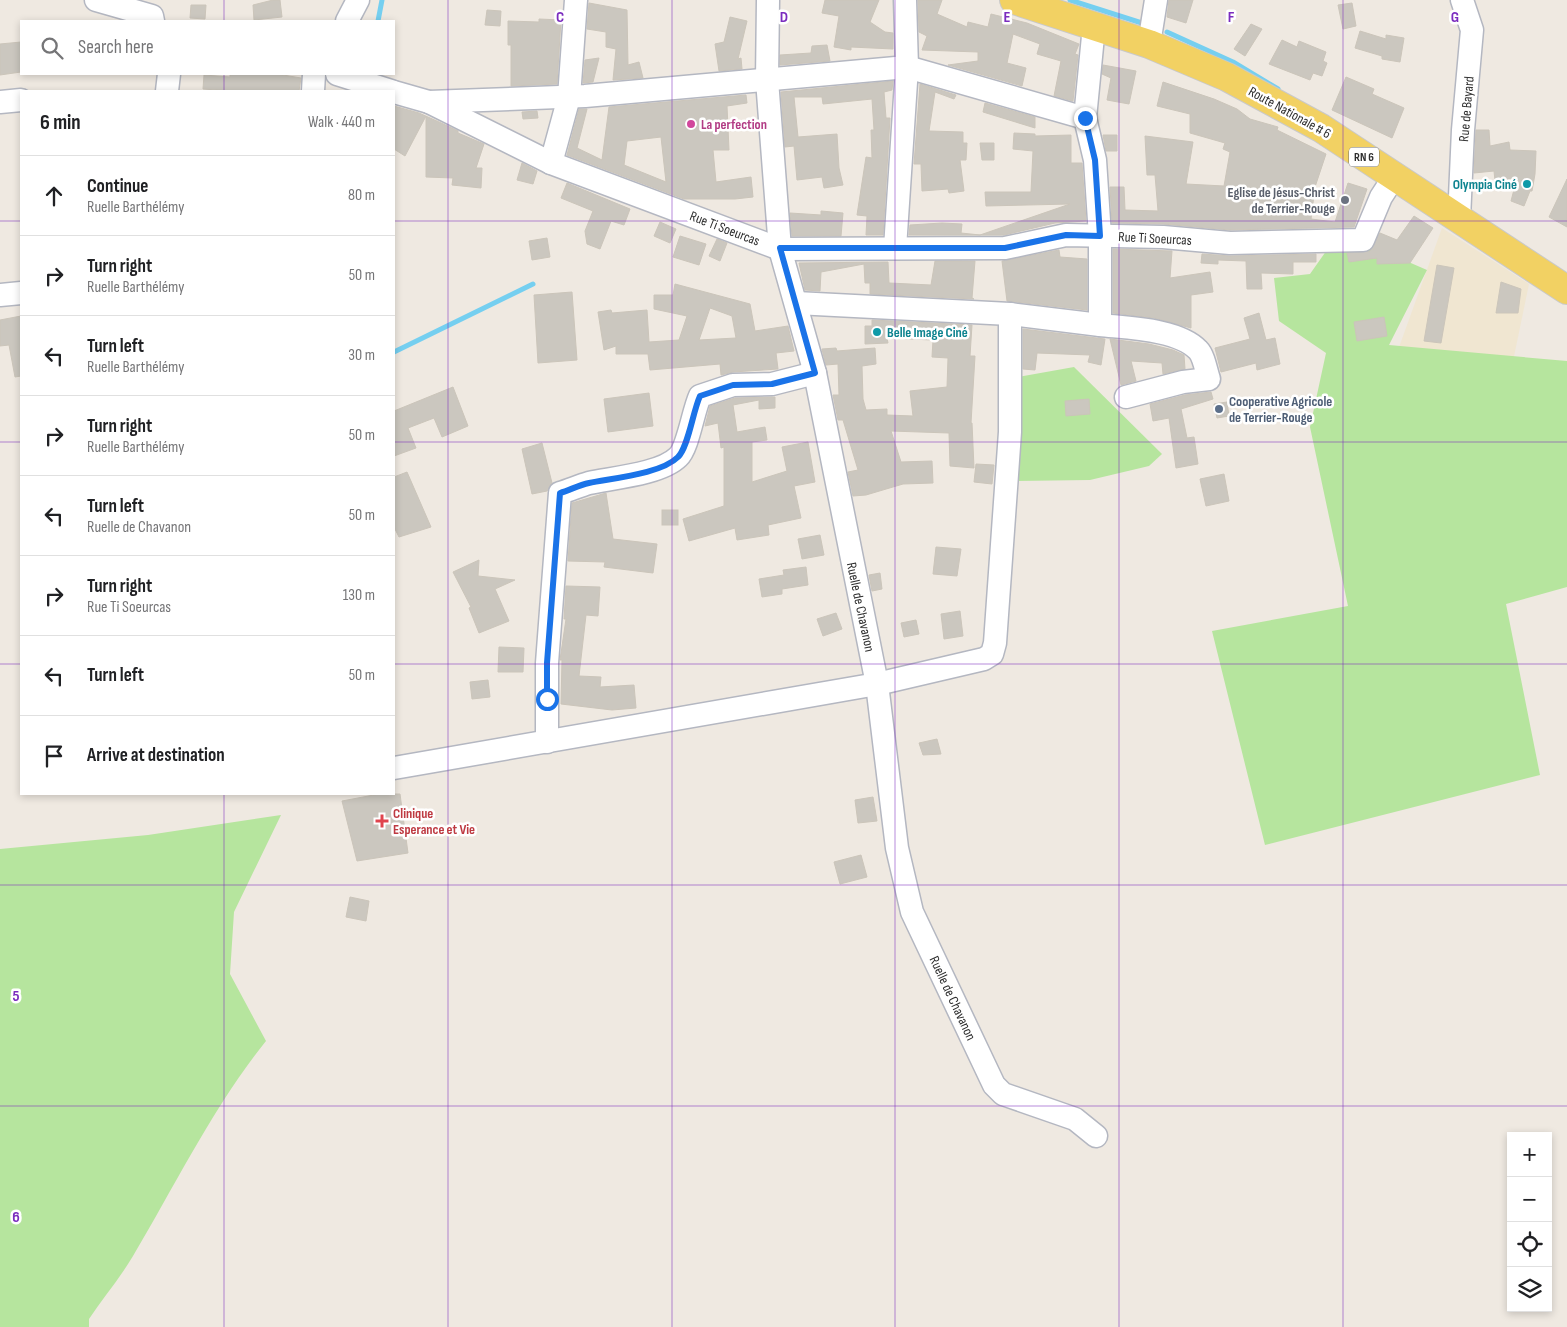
<!DOCTYPE html>
<html lang="en">
<head>
<meta charset="utf-8">
<style>
  :root { --surface:#fff; --page:#f2f2f2; --text:#202124; --muted:#757577; --line:#e0e0e0 }
  body { margin:0; font-family:"Sofia Sans Condensed",sans-serif; background:var(--page); color:var(--text) }
  .controls { position:absolute; right:15px; bottom:15px; display:grid; overflow:hidden; border-radius:0px; box-shadow:0 2px 8px #0003 }
  .controls button { width:45px; height:45px; display:grid; place-items:center; padding:0; border:0; border-bottom:1px solid var(--line); background:var(--surface); color:var(--text); font:25px sans-serif }
  .stop { position:absolute; width:15px; height:15px; margin:-11px; border:4px solid #1a73e8; border-radius:50%; background:#fff }
  .stop.end { background:#1a73e8; border-color:#fff; box-shadow:0 1px 5px #0008 }
  .list { margin:0; padding:0; list-style:none }
  h2 { display:flex; justify-content:space-between; align-items:center; height:65px; margin:0; padding:0 20px; font-size:21px }
  h2 small { font-size:16px; font-weight:400; color:var(--muted) }
  .list li { display:grid; grid-template-columns:32px 1fr auto; gap:15px; align-items:center; box-sizing:border-box; height:80px; padding:0 20px; border-top:1px solid var(--line) }
  .list b { display:block; font-size:19px; white-space:nowrap }
  .list p { margin:0; font-size:16px; white-space:nowrap; color:var(--muted) }
  .list em { font-size:16px; font-style:normal; color:var(--muted) }
  .icon { flex:none; width:28px; height:28px; fill:none; stroke:currentColor; stroke-width:2; stroke-linecap:round; stroke-linejoin:round }
  .map { position:relative; flex:none; width:1567px; height:1327px; overflow:hidden }
  .search { position:absolute; background:var(--surface); box-shadow:0 2px 8px #0003; left:20px; top:20px; width:375px; height:55px; display:flex; align-items:center; gap:12px; box-sizing:border-box; padding:0 18px; border-radius:0px; color:var(--muted); font-size:19px }
  .panel { position:absolute; background:var(--surface); box-shadow:0 2px 8px #0003; left:20px; top:90px; width:375px; height:705px; border-radius:0px }
  .map>svg:first-child { display:block }
  .education { fill:#f0e6d1 }
  .green { fill:#b6e59e }
  .lines { fill:none; stroke-linecap:round; stroke-linejoin:round }
  .stream { stroke:#75cff0; stroke-width:5 }
  .building { fill:#cbc7bf; stroke:#cbc5ba; fill-rule:evenodd }
  .minor-casing { stroke:#b4b7c1; stroke-width:25 }
  .major-casing { stroke:#c9c9c9; stroke-width:30 }
  .minor { stroke:#fff; stroke-width:22 }
  .major { stroke:#f2d163; stroke-width:28 }
  .route { stroke:#1a73e8; stroke-width:6 }
  .grid { fill:none; stroke:#7b2cbf; stroke-width:1; stroke-opacity:0.55 }
  .hotel-dot { fill:#d1479c; stroke:#fff; stroke-width:2 }
  .culture-dot { fill:#0f9aa8; stroke:#fff; stroke-width:2 }
  .worship-dot { fill:#6b7280; stroke:#fff; stroke-width:2 }
  .service-dot { fill:#5c6f8a; stroke:#fff; stroke-width:2 }
  .health-dot { fill:#e0444e; stroke:#fff; stroke-width:2 }
  .labels { text-anchor:middle; stroke-width:5; stroke-linejoin:round; paint-order:stroke }
  .shield { fill:#fff; stroke:#6d6d6d; stroke-width:1 }
  .shield-label { font-size:12px; font-weight:bold; fill:#2e2e2e }
  .street-label { font-size:14px; fill:#2e2e2e; stroke:#fff }
  .hotel-label { font-size:14px; font-weight:bold; fill:#b23c85; stroke:#fff; text-anchor:start }
  .culture-label { font-size:14px; font-weight:bold; fill:#0d838f; stroke:#fff; text-anchor:end }
  .worship-label { font-size:14px; font-weight:bold; fill:#5b616d; stroke:#fff; text-anchor:end }
  .service-label { font-size:14px; font-weight:bold; fill:#4e5e75; stroke:#fff; text-anchor:start }
  .health-label { font-size:14px; font-weight:bold; fill:#be3a42; stroke:#fff; text-anchor:start }
  .grid-label { font-size:16px; text-anchor:middle; font-weight:bold; fill:#7b2cbf; stroke:#fff; stroke-width:5; stroke-linejoin:round; paint-order:stroke }
</style>
</head>
<body>
<div class="map">
<svg width="1567" height="1327" viewBox="0 0 1567 1327">
  <rect width="100%" height="100%" fill="#efe9e1"/>
  <path class="education" d="M1442,228L1529,284L1512,366L1398,350Z"/>
  <g class="green">
    <path d="M1367,244L1427,270L1389,345L1567,361V587L1506,604L1540,775L1265,845L1212,631L1348,606L1310,427L1326,353L1279,321L1274,278L1310,274L1329,247Z"/>
    <path d="M1074,367L1162,454L1149,466L1090,480L1009,481L1018,377Z"/>
    <path d="M281,815L234,912L230,974L266,1041C213,1107 176,1184 133,1256C120,1278 103,1298 89,1319V1327H0V849L148,835Z"/>
  </g>
  <g class="lines">
    <g class="stream">
      <path d="M1070,0L1145,24"/>
      <path d="M378,21L382,0"/>
      <path d="M1167,32L1233,62L1278,89"/>
      <path d="M394,352L533,284"/>
    </g>
  </g>
  <g class="building">
    <path d="M273,0H280L282,17L254,20L253,5Z"/>
    <path d="M825,0H879L870,22L885,32L893,33V49L851,47V50L834,47L839,16L822,13Z"/>
    <path d="M918,0H942L937,14L967,27L968,22L988,27L991,14L1027,23L1079,44L1075,54L1078,55L1073,101L1054,96L1061,61L1037,54L1040,44L1013,34L1007,63L1026,68L1022,86L948,65L978,61V52L922,50L927,36L919,32Z"/>
    <path d="M1169,0H1193L1186,23L1167,17Z"/>
    <path d="M589,3L627,10L628,65L639,62L643,78L613,80L616,49L606,47V32L587,29Z"/>
    <path d="M1352,3L1356,26L1343,29L1338,5Z"/>
    <path d="M191,5H206L205,19L190,18Z"/>
    <path d="M487,10L501,11L500,26L485,25Z"/>
    <path d="M730,17L747,21L738,59L741,58L742,69L719,71L715,44L724,42Z"/>
    <path d="M539,19L561,20L557,84L511,86V45H508V21L539,22Z"/>
    <path d="M1251,24L1262,29L1245,56L1234,49Z"/>
    <path d="M1360,31L1386,39V35L1404,38L1400,62L1382,59V56L1355,48Z"/>
    <path d="M1282,40L1297,47L1299,41L1326,52L1323,61L1327,63L1322,76L1313,73L1310,80L1269,64Z"/>
    <path d="M21,42V72L0,75V44Z"/>
    <path d="M827,45L830,61L780,65V55L811,53L812,46Z"/>
    <path d="M599,58L593,82L583,83L585,60Z"/>
    <path d="M1103,65L1136,71L1129,104L1107,100L1111,78L1102,74Z"/>
    <path d="M230,74H277L301,78L299,91H230L203,89L204,75L230,77Z"/>
    <path d="M1346,77L1374,89L1372,94L1404,108L1392,138L1332,110Z"/>
    <path d="M893,81L892,90L884,92L886,118H890L883,235H866L867,216L857,215L866,157L872,158L871,130H874L872,99L823,104L822,97H794L798,137L837,134L839,168L843,185L824,188L822,177L797,180L794,146L785,147L781,92Z"/>
    <path d="M1163,82L1214,99L1237,109L1250,119L1278,127L1277,130L1326,154L1315,187L1311,219L1335,222L1348,183L1367,189L1354,227L1230,230L1163,224L1112,223L1110,187H1124L1125,210L1158,211L1155,175H1147L1145,136L1193,142L1186,184L1224,186L1230,152L1223,149L1225,143L1190,133V114L1157,106Z"/>
    <path d="M920,84L956,95L954,99L935,92L929,131L963,132V143H967L966,160H960L964,191L949,193L948,189L922,191L921,164H914Z"/>
    <path d="M746,95L747,103L727,106L729,150H713L716,182L751,177L753,197L735,199H684L567,155L579,109H587L577,148L602,160L609,107ZM661,137L666,182L624,165L627,141Z"/>
    <path d="M985,103L1035,117V128L983,112Z"/>
    <path d="M394,106L419,113L439,122L458,131V133L484,144L476,168H482L481,188L452,185L453,178L426,177V116L405,156L394,149Z"/>
    <path d="M537,111L538,118L523,119L522,112Z"/>
    <path d="M1476,130H1489L1490,146L1509,142L1510,150L1536,151L1535,174L1532,191H1530L1524,206L1511,201L1517,178L1495,181L1494,171L1474,173Z"/>
    <path d="M1014,133L1035,134V136L1071,135V163H1082L1086,221L1055,223L1004,235H909L910,225L942,223L962,224L961,233L980,235L1070,204L986,206L985,192H1031L1033,151L1013,149Z"/>
    <path d="M1103,135H1117V151H1106Z"/>
    <path d="M980,143H994V160H982Z"/>
    <path d="M522,163L537,171L533,184L517,180Z"/>
    <path d="M1567,179V227L1549,217Z"/>
    <path d="M567,183L630,209L624,225L611,221L600,249L587,244L585,231L593,211L561,198Z"/>
    <path d="M821,211L843,213L841,236H792L790,213L821,215Z"/>
    <path d="M1414,216L1433,228L1410,263L1377,264V258L1349,262L1347,253L1370,251L1380,233L1397,240Z"/>
    <path d="M660,222L676,229L670,243L654,236Z"/>
    <path d="M680,236L706,244L699,265L673,257Z"/>
    <path d="M547,238L550,257L532,260L529,241Z"/>
    <path d="M717,239L727,243L720,261L709,256Z"/>
    <path d="M1113,249L1172,251L1170,278L1210,272L1213,292L1191,295V328L1154,318L1113,313Z"/>
    <path d="M1059,250L1060,257L1087,259V310L1007,301L1002,261Z"/>
    <path d="M1202,254L1230,256L1316,254V262H1293V274L1261,273L1262,289H1247L1246,261L1218,260V264L1201,263Z"/>
    <path d="M935,261H975L972,298L974,299L870,294V283H865L864,264L821,272L820,291L805,290L799,263L888,262L889,283L931,285Z"/>
    <path d="M1437,265L1454,268L1441,343L1424,341Z"/>
    <path d="M1501,282L1521,289L1518,313H1496Z"/>
    <path d="M675,284L750,304L755,331L788,326L794,351L776,353L778,369L733,372L721,375L720,364L650,370L648,354H616V346L604,350L598,312L611,310L612,313L647,310L649,342L679,340L687,316L654,309V295H673ZM710,308L732,316L736,338L699,340Z"/>
    <path d="M572,292L577,360L538,363L534,295Z"/>
    <path d="M1259,313L1266,340L1275,338L1280,364L1257,370L1256,363L1221,372L1215,348L1250,339L1244,318Z"/>
    <path d="M21,316V376L15,377L9,345L0,346V320Z"/>
    <path d="M1384,317L1387,336L1357,341L1354,322Z"/>
    <path d="M872,320L972,325L970,356H975L971,423H972L974,468L950,466L949,433L891,431L901,462L932,461L933,483L903,484L866,495L853,496L848,472L858,470L843,420H838L833,395H839L838,364L826,365L822,349L836,348L837,351L875,348L876,364L862,366L863,399L866,410L887,409V415L913,416L910,391L947,387L948,358L932,357L933,340L887,338L888,343L865,344V326H872Z"/>
    <path d="M1023,329L1105,339L1101,365L1088,362L1090,355L1037,353L1035,370L1023,369Z"/>
    <path d="M1110,339L1149,344L1173,350L1184,355L1185,369L1163,374L1162,363L1131,361L1136,381L1121,385Z"/>
    <path d="M453,387L468,426L442,437L434,418L408,428L416,448L394,456V411Z"/>
    <path d="M1211,392L1213,399L1181,409L1187,438L1194,437L1198,464L1176,468L1169,418L1153,421L1150,404L1185,395Z"/>
    <path d="M649,393L653,426L608,432L604,399Z"/>
    <path d="M775,397V408L759,409V400L733,405L737,432L765,427L767,440L752,442V482L787,471L782,447L808,442L815,482L794,486L801,518L768,525L769,535L737,540L735,528L689,541L683,519L724,506V447L721,448L718,423L705,426L710,406L735,398Z"/>
    <path d="M1089,399L1090,414L1066,416L1065,401Z"/>
    <path d="M1227,402L1229,416L1217,418L1214,404Z"/>
    <path d="M542,443L552,483L547,491L532,494L522,449Z"/>
    <path d="M976,464L994,465L992,484L974,482Z"/>
    <path d="M407,472L431,527L399,537L394,527V477Z"/>
    <path d="M1224,474L1229,501L1206,506L1200,479Z"/>
    <path d="M606,493L613,539L657,544L653,573L604,567L605,562L568,561L572,503Z"/>
    <rect x="662" y="510" width="16" height="15"/>
    <path d="M820,535L824,555L802,559L798,539Z"/>
    <path d="M936,547L961,549L957,576L933,574Z"/>
    <path d="M479,560L478,576L515,580L495,589L509,621L479,633L469,608L471,607L453,572Z"/>
    <path d="M806,567L808,585L782,589V594L762,597L759,579L784,575L783,570Z"/>
    <path d="M880,573L882,589L872,591L869,575Z"/>
    <path d="M566,586L600,587L598,616L586,615L579,676L601,677L600,687L634,685L636,708L612,710L561,704L562,660H560L566,619H564Z"/>
    <path d="M960,611L963,636L944,639L941,614Z"/>
    <path d="M836,613L842,629L823,636L817,619Z"/>
    <path d="M916,620L919,634L904,637L901,623Z"/>
    <path d="M499,647L524,648L523,672H498Z"/>
    <path d="M488,680L490,697L472,699L470,682Z"/>
    <path d="M937,739L941,754L923,755L919,743Z"/>
    <path d="M379,794H400L408,853L357,861L342,801Z"/>
    <path d="M873,797L877,821L858,823L855,800Z"/>
    <path d="M861,855L867,877L840,884L834,862Z"/>
    <path d="M350,897L369,901L366,921L346,917Z"/>
  </g>
  <g class="lines">
    <g class="minor-casing">
      <g id="minor">
        <path d="M96,0L152,16L153,21"/>
        <path d="M768,0L767,80L780,249L815,373L877,684L897,848L912,912L994,1085L1003,1094L1075,1119L1096,1136"/>
        <path d="M347,21L358,0"/>
        <path d="M1149,44L1156,0"/>
        <path d="M337,74L391,91"/>
        <path d="M167,91L169,74"/>
        <path d="M313,91L314,74"/>
        <path d="M394,92L429,102L585,96L907,67L1085,118"/>
        <path d="M0,102L21,100"/>
        <path d="M429,102L551,163L780,249L1005,248L1066,235L1163,237L1230,243L1363,240L1381,197L1394,177"/>
        <path d="M551,163L569,97L576,0"/>
        <path d="M1459,219L1463,130L1472,30L1462,0"/>
        <path d="M895,248L907,67L905,0"/>
        <path d="M0,295L21,293"/>
        <path d="M796,303L1010,314L1100,325V236L1095,160L1085,118L1094,26"/>
        <path d="M1100,325C1127,328 1178,329 1198,350C1204,356 1206,371 1209,379L1183,382L1126,397"/>
        <path d="M547,742V663L560,493C570,490 579,486 589,483C612,478 661,474 678,457C688,448 693,411 700,396L733,385L772,384L815,373"/>
        <path d="M394,768L877,684L984,659L992,654L995,643L1010,432V314"/>
      </g>
    </g>
    <g class="major-casing">
      <path id="major" d="M1014,0L1149,44L1227,77L1321,128L1567,290"/>
    </g>
    <use href="#minor" class="minor"/>
    <use href="#major" class="major"/>
  </g>
  <g class="lines">
    <path class="route" d="M547,699V663L560,493C570,490 579,485 589,483C613,478 661,474 678,457C688,448 693,411 700,396L733,385L772,384L815,373L780,248H1005L1066,235L1100,236L1095,160L1085,118"/>
  </g>
  <path class="grid" d="M224,0V21M448,0V1327M672,0V1327M895,0V1327M1119,0V1327M1343,0V1327M224,74V91M0,221H21M394,221H1567M0,442H21M394,442H1567M0,664H21M394,664H1567M224,794V1327M0,885H1567M0,1106H1567"/>
  <circle class="hotel-dot" cx="691" cy="124" r="5"/>
  <g class="culture-dot">
    <circle cx="1527" cy="184" r="5"/>
    <circle cx="877" cy="332" r="5"/>
  </g>
  <circle class="worship-dot" cx="1345" cy="200" r="5"/>
  <circle class="service-dot" cx="1219" cy="409" r="5"/>
  <path class="health-dot" d="M379.5 813.5h5v5h5v5h-5v5h-5v-5h-5v-5h5z"/>
  <g class="labels">
    <rect class="shield" x="1349" y="147.5" width="30" height="19" rx="4"/>
    <g class="shield-label">
      <text x="1364" y="161">RN 6</text>
    </g>
    <g class="street-label">
      <text transform="translate(1466 109) rotate(-85)" y="5">Rue de Bayard</text>
      <text transform="translate(1290 112) rotate(29)" y="5">Route Nationale # 6</text>
      <text transform="translate(725 228) rotate(21)" y="5">Rue Ti Soeurcas</text>
      <text transform="translate(1155 238) rotate(3)" y="5">Rue Ti Soeurcas</text>
      <text transform="translate(861 607) rotate(78)" y="5">Ruelle de Chavanon</text>
      <text transform="translate(953 998) rotate(65)" y="5">Ruelle de Chavanon</text>
    </g>
    <g class="hotel-label">
      <text x="701" y="129">La perfection</text>
    </g>
    <g class="culture-label">
      <text x="1517" y="189">Olympia Ciné</text>
      <text x="887" y="337" text-anchor="start">Belle Image Ciné</text>
    </g>
    <g class="worship-label">
      <text x="1335" y="197">Eglise de Jésus-Christ<tspan x="1335" dy="16">de Terrier-Rouge</tspan></text>
    </g>
    <g class="service-label">
      <text x="1229" y="406">Cooperative Agricole<tspan x="1229" dy="16">de Terrier-Rouge</tspan></text>
    </g>
    <g class="health-label">
      <text x="393" y="818">Clinique<tspan x="393" dy="16">Esperance et Vie</tspan></text>
    </g>
  </g>
  <g class="grid-label">
    <text x="560" y="22">C</text>
    <text x="784" y="22">D</text>
    <text x="1007" y="22">E</text>
    <text x="1231" y="22">F</text>
    <text x="1455" y="22">G</text>
    <text x="16" y="1001">5</text>
    <text x="16" y="1222">6</text>
  </g>
</svg>
<div class="controls">
<button>+</button>
<button>−</button>
<button><svg class="icon" aria-label="locate" viewBox="0 0 24 24"><circle cx="12" cy="12" r="6"/><path d="M12 2v4M12 18v4M2 12h4M18 12h4"/></svg></button>
<button><svg class="icon" aria-label="layers" viewBox="0 0 24 24"><path d="M12 4l9 5-9 5-9-5zM3 14l9 5 9-5"/></svg></button>
</div>
<div class="stop" style="left:547px;top:699px"></div>
<div class="stop end" style="left:1085px;top:118px"></div>
<div class="search"><svg class="icon" aria-label="search" viewBox="0 0 24 24"><circle cx="10" cy="10" r="6"/><path d="M15 15l6 6"/></svg>Search here</div>
<section class="panel">
<h2>6 min<small>Walk · 440 m</small></h2>
<ul class="list">
<li><svg class="icon" aria-label="ahead" viewBox="0 0 24 24"><path d="M12 20V5M6 11l6-6 6 6"/></svg><div><b>Continue</b><p>Ruelle Barthélémy</p></div><em>80 m</em></li>
<li><svg class="icon" aria-label="right" viewBox="0 0 24 24"><path d="M7 20v-9h11M14 6l5 5-5 5"/></svg><div><b>Turn right</b><p>Ruelle Barthélémy</p></div><em>50 m</em></li>
<li><svg class="icon" aria-label="left" viewBox="0 0 24 24"><path d="M17 20v-9H6M10 6l-5 5 5 5"/></svg><div><b>Turn left</b><p>Ruelle Barthélémy</p></div><em>30 m</em></li>
<li><svg class="icon" aria-label="right" viewBox="0 0 24 24"><path d="M7 20v-9h11M14 6l5 5-5 5"/></svg><div><b>Turn right</b><p>Ruelle Barthélémy</p></div><em>50 m</em></li>
<li><svg class="icon" aria-label="left" viewBox="0 0 24 24"><path d="M17 20v-9H6M10 6l-5 5 5 5"/></svg><div><b>Turn left</b><p>Ruelle de Chavanon</p></div><em>50 m</em></li>
<li><svg class="icon" aria-label="right" viewBox="0 0 24 24"><path d="M7 20v-9h11M14 6l5 5-5 5"/></svg><div><b>Turn right</b><p>Rue Ti Soeurcas</p></div><em>130 m</em></li>
<li><svg class="icon" aria-label="left" viewBox="0 0 24 24"><path d="M17 20v-9H6M10 6l-5 5 5 5"/></svg><div><b>Turn left</b></div><em>50 m</em></li>
<li><svg class="icon" aria-label="arrive" viewBox="0 0 24 24"><path d="M6 21V4h12l-3 4 3 4H6"/></svg><div><b>Arrive at destination</b></div></li>
</ul>
</section>
</div>
</body>
</html>
